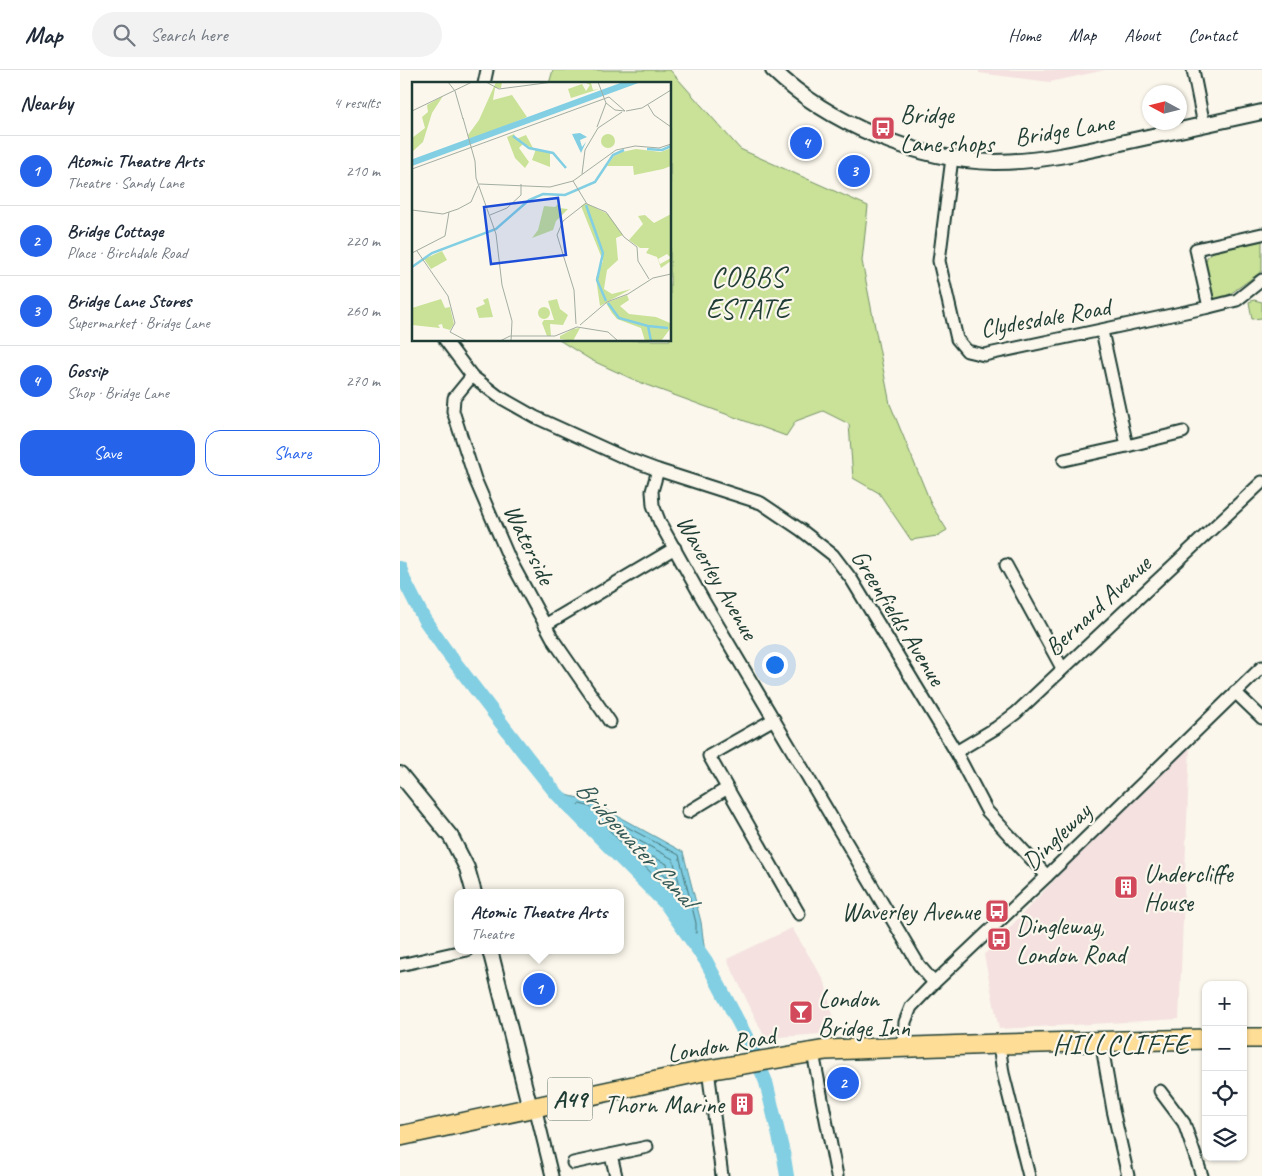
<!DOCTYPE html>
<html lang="en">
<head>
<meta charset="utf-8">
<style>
  :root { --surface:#fff; --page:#f2f2f3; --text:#1f2937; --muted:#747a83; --line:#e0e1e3; --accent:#2563eb }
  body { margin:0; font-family:Caveat,sans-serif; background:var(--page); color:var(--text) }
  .controls { position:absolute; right:15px; bottom:15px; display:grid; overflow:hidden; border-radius:10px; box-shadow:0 1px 4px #0004 }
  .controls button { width:45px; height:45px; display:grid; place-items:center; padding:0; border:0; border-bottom:1px solid var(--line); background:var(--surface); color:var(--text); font:25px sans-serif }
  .compass { position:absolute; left:742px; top:15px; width:45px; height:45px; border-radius:50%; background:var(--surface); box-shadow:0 1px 4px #0004; rotate:277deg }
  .you { position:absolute; left:374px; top:594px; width:18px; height:18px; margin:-12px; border:4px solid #fff; border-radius:50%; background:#1a73e8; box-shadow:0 0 0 8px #1a73e833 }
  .badge { display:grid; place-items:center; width:32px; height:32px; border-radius:50%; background:var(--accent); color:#fff; font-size:16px; font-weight:700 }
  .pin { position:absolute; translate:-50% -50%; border:2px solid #fff; box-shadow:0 1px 5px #0006 }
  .popup { position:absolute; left:54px; top:819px; width:170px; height:65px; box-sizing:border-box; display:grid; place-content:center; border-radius:10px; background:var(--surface); filter:drop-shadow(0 1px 4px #0005); font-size:16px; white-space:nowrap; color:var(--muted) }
  .popup b { font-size:19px; color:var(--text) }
  .popup::after { content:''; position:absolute; left:50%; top:100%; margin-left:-10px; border:10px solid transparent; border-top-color:var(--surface) }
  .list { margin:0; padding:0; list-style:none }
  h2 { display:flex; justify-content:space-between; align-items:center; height:65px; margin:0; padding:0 20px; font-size:21px }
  h2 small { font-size:16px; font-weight:400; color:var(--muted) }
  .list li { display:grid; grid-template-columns:32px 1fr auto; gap:15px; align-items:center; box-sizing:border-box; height:70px; padding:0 20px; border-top:1px solid var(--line) }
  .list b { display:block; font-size:19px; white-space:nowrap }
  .list p { margin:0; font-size:16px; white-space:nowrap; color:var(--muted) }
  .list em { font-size:16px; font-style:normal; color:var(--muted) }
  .actions { display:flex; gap:10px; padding:15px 20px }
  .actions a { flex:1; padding:11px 0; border:1px solid var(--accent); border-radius:15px; text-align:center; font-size:18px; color:var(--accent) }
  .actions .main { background:var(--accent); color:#fff }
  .icon { flex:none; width:28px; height:28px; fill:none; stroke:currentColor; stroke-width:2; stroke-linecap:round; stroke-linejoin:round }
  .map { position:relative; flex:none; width:862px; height:1106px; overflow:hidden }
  header { display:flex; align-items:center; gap:30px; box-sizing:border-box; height:70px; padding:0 25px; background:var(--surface); border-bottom:1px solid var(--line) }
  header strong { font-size:24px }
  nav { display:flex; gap:28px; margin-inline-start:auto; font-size:18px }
  .search { width:350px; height:45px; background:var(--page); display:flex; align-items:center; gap:12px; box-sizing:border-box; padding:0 18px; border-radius:28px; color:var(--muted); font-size:19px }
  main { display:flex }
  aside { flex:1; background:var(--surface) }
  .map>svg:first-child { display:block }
  .built { fill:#f4e1e0 }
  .green { fill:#c9e298; stroke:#749066 }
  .water { fill:#82cee2; stroke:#5a949c }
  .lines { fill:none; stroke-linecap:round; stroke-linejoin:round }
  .shore { stroke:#47777a; stroke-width:1 }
  .canal { stroke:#82cee2; stroke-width:14 }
  .minor-casing { stroke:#1f3d34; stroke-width:15 }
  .tertiary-casing { stroke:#1f3d34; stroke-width:18 }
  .trunk-casing { stroke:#1f3d34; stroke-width:22 }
  .minor { stroke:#fbf7ec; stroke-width:11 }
  .tertiary { stroke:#fbf7ec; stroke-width:14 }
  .trunk { stroke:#fedd96; stroke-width:19 }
  .labels { text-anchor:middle; stroke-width:4.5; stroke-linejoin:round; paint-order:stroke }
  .shield { fill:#fbf7ec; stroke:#61756b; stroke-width:1 }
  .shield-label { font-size:24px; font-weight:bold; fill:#1f3d34 }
  .poi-label { font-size:25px; fill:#1f3d34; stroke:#fbf7ec; text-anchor:start }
  .street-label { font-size:25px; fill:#1f3d34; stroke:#fbf7ec }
  .water-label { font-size:26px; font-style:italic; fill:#335a57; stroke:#fbf7ec }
  .quarter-label { font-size:28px; letter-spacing:1px; fill:#1f3d34; stroke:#fbf7ec }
  .inset-river { fill:none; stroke:#82cee2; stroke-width:2.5 }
  .inset-road { fill:none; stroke:#a3ada2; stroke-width:1 }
  .view { fill:#1d4ed8; fill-opacity:0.15; stroke:#1d4ed8; stroke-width:2.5 }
  .inset-edge { fill:none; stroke:#1f3d34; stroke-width:2.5 }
</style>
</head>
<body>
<header>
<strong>Map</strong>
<div class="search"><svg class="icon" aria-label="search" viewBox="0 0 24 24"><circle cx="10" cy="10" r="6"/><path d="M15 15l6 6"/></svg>Search here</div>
<nav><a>Home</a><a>Map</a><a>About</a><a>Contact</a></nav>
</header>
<main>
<aside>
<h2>Nearby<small>4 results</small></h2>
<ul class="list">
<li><span class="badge">1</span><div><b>Atomic Theatre Arts</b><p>Theatre · Sandy Lane</p></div><em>210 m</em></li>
<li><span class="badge">2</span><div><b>Bridge Cottage</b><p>Place · Birchdale Road</p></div><em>220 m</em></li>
<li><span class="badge">3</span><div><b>Bridge Lane Stores</b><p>Supermarket · Bridge Lane</p></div><em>260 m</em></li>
<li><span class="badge">4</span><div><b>Gossip</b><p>Shop · Bridge Lane</p></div><em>270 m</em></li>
</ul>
<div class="actions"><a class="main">Save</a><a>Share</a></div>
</aside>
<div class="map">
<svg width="862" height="1106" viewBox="0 0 862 1106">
  <rect width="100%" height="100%" fill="#fbf7ec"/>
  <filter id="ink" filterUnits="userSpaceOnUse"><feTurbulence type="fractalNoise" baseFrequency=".02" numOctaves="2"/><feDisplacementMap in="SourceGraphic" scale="10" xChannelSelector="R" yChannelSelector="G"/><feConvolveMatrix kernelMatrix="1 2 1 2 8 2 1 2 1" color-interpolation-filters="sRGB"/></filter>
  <g filter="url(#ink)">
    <g class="built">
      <path d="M579,0H705L650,12L579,3Z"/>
      <path d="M790,675L779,949L599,959L584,885L727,732Z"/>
      <path d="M392,858L425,912L436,963L365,968L327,889Z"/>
    </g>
    <g class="green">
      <path d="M153,0H270L340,79L468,136L462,191L490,334L532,436L547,460L537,466L511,470L479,423L453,408L449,354L423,341L396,351L386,366L241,313L191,290L159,270H270V14H149Z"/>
      <path d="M862,171V201L830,224L817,229L812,227L805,197L807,187L813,182Z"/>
      <path d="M854,230L862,232V248L852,249L849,232Z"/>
    </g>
    <path class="water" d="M155,722L190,731L283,782L301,852L306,891L266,834Z"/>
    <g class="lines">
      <g class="shore">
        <path d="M180,734L188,736L279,785L296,853V863H293L270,830L178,738V735Z"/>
        <path d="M210,755L273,789L284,831L283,833H280L274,826L209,760L208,757Z"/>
        <path d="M250,787H253L267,794L269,806H266L250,791Z"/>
      </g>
      <path class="canal" d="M0,498L4,510L24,549L44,578L128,688L155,722L266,834L306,891L349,972L366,1012L384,1087L387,1106"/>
      <g class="minor-casing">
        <g id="minor">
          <path d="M793,0L804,55"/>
          <path d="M84,14L87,0"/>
          <path d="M552,88L539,191L557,269L567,281L584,285L809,237L837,230L862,210"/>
          <path d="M809,237L796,179L862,164"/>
          <path d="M45,270L72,306L98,326L135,347L223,387L258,400L361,433L401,460L433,485L452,510L556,682L587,741L647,806"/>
          <path d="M72,306L54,328L53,341L75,409L109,488L154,571L210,652"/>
          <path d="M727,376L783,362"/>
          <path d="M664,390L727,376L702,261"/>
          <path d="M258,400L252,421L253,435L260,453L303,530L519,895L534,913"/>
          <path d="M606,495L662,598"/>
          <path d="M145,555L275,478"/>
          <path d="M835,622L862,648"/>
          <path d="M374,649L309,686L399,844"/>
          <path d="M556,682L596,658L616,643L862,412"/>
          <path d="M288,742L326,719"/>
          <path d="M0,895L67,880"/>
          <path d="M701,971L713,1040L728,1106"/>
          <path d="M599,974L603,1003L629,1106"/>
          <path d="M503,978L505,952L511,937L534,913L647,806L862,597"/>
          <path d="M413,983L437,1106"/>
          <path d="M308,1000L322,1106"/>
          <path d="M760,1021L784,1053L802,1106"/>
          <path d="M132,1037L137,1045L152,1106"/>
          <path d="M211,1085L216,1106"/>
          <path d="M173,1093L247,1077"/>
        </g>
      </g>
      <g class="tertiary-casing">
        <g id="tertiary">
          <path d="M373,0C428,53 518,91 595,92C639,92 683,82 725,72C771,62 816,52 862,42"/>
          <path d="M0,704L51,767L67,798L74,823"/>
          <path d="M90,880L128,1030L132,1037"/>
        </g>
      </g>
      <g class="trunk-casing">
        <g id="trunk">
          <path d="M843,968H862"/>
          <path d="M0,1066L308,1000L426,980L599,974L806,969"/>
        </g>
      </g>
      <use href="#minor" class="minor"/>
      <use href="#tertiary" class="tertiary"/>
      <use href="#trunk" class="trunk"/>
    </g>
  </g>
  <defs>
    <g id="bus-square" transform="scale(1.25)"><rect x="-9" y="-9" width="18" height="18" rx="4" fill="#d1495b" stroke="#fbf7ec"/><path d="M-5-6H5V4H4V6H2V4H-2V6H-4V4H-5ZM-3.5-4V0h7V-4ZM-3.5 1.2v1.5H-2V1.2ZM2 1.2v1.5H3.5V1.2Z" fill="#fff"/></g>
    <g id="building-square" transform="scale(1.25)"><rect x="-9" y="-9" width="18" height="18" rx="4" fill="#d1495b" stroke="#fbf7ec"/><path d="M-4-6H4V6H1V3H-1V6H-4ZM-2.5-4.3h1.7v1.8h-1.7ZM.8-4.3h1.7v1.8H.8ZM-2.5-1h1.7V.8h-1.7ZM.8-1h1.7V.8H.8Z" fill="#fff"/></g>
    <g id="bar-square" transform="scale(1.25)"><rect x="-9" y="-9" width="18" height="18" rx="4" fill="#d1495b" stroke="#fbf7ec"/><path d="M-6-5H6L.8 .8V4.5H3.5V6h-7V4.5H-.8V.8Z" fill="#fff"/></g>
  </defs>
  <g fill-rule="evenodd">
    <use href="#bus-square" x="483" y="58"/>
    <use href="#building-square" x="726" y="817"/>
    <use href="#bus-square" x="597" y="841"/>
    <use href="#bus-square" x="599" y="869"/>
    <use href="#bar-square" x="401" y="942"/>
    <use href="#building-square" x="342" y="1034"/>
  </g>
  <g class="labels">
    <rect class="shield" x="147.5" y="1007.5" width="45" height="43" rx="4"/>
    <g class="shield-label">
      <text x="170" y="1037">A49</text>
    </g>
    <g class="poi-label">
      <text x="500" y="53">Bridge<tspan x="500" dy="29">Lane shops</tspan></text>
      <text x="744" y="812">Undercliffe<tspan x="744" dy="29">House</tspan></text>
      <text x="580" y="850" text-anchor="end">Waverley Avenue</text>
      <text x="616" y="864">Dingleway,<tspan x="616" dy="29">London Road</tspan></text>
      <text x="418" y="937">London<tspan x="418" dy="29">Bridge Inn</tspan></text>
      <text x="324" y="1043" text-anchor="end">Thorn Marine</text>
    </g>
    <g class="street-label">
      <text transform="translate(664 59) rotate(-9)" y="9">Bridge Lane</text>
      <text transform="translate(645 247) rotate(-10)" y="9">Clydesdale Road</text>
      <text transform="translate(130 474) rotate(64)" y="9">Waterside</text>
      <text transform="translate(318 507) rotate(60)" y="9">Waverley Avenue</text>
      <text transform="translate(697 535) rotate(-43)" y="9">Bernard Avenue</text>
      <text transform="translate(499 547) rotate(58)" y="9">Greenfields Avenue</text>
      <text transform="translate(656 766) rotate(-44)" y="9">Dingleway</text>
      <text transform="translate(321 974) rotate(-10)" y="9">London Road</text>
    </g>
    <g class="water-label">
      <text transform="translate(236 773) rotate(47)" y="9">Bridgewater Canal</text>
    </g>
    <g class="quarter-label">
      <text x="348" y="216">COBBS<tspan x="348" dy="32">ESTATE</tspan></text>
      <text x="721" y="984">HILLCLIFFE</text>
    </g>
  </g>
  <g transform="translate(12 12)">
    <rect width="259" height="259" fill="#fbf7ec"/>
    <path d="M84,0H90L89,6H83L81,18L100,13L115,35L58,58L56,53L67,38ZM174,1H179L181,8L187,7L159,16L156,7L170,2L174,9L178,3ZM31,14L20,31L11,60L0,70V56L13,46L10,35L16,30L15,23ZM102,52L104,57L114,53L121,66L111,62L107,66L117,80L113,86L103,76L95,55ZM189 59a7 7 0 1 1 14 0a7 7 0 1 1-14 0ZM259,66V84L251,87L222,93L221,84H195L202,74L210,70L224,67L249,70ZM124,67L138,70V85L120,78ZM174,121L196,132L211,153L204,156L206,178L195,188L192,207L200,212L219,207L188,224L184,196L191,179L169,124ZM146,122V126L156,127L144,139L141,148L120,156L126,148L132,124L143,125ZM259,132V176L255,172L246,177L248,182L259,176V179L249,186L245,175L234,171L237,166H228L217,158L231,142L226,134L233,133L242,141ZM30,169L35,178L19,187L12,177ZM215,213L217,218L208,224L217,232L244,235L258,241V247L249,259H233L229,246L205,237L200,231L194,221ZM76,216L81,235L67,236L64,226L73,222L71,218ZM29,217L33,226L38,225L42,242L38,248L31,246L30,242L26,243L28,246L0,243V226ZM145,217L148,227L156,233L151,243L138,242L139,254H135L130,241L132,238H142L136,219ZM126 231a6 6 0 1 1 12 0a6 6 0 1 1-12 0ZM168,246L161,259L148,257V254L161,247Z" fill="#c9e298"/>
    <path d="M211,0H229L0,84L1,77ZM168,51L175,55L168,58L170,65L174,60L169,71L160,52Z" fill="#82cee2"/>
    <path class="inset-river" d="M101,54L117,66L141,71L154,86M235,67L250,68L259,64M174,123L191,171L185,198L194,219M0,185L20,171L84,147L117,118L131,112L153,113L183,100L201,73L212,68M196,221L207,236L236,244L239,259M236,244L256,246"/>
    <path class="inset-road" d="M36,0L43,9L51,37M74,0L87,7L141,0M186,0L194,21L203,28L213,29M236,23L242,33L259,45M0,29L60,0M214,29L230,26L259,8M51,36L63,79L64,96L84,152L90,203L100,239L99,259M185,45L194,21M0,87L197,15L213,29M170,92L173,68L186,46L210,30M161,99L175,122L194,130L212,155L225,165L226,179L237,197M67,102L138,105L161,99L204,68L223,64L247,66L259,62M0,128L31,132L46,127L59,120L66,104M78,133L95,126L109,113V102M5,169L36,214L43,241L38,250L55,259M0,171L33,154L37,130M164,242L162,208L145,153L151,139L174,121M168,243L195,220L216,212L241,196L259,192M165,245L196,250L206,259M88,259L98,254H143L165,245"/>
    <path class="view" d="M146,116L154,173L79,182L72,125Z"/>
    <rect width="259" height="259" class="inset-edge"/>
  </g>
</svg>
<div class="controls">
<button>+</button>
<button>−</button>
<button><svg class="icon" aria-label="locate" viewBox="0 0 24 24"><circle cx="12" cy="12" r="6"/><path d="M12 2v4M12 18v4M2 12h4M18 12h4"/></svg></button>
<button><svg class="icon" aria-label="layers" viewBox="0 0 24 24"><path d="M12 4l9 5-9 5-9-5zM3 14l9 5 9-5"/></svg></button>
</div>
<svg class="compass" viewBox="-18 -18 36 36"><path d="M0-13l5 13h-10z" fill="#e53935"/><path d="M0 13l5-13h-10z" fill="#747a83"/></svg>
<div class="you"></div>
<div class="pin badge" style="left:139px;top:919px">1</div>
<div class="popup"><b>Atomic Theatre Arts</b>Theatre</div>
<div class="pin badge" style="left:443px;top:1013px">2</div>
<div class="pin badge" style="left:454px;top:101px">3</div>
<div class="pin badge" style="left:406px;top:73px">4</div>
</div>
</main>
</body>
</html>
